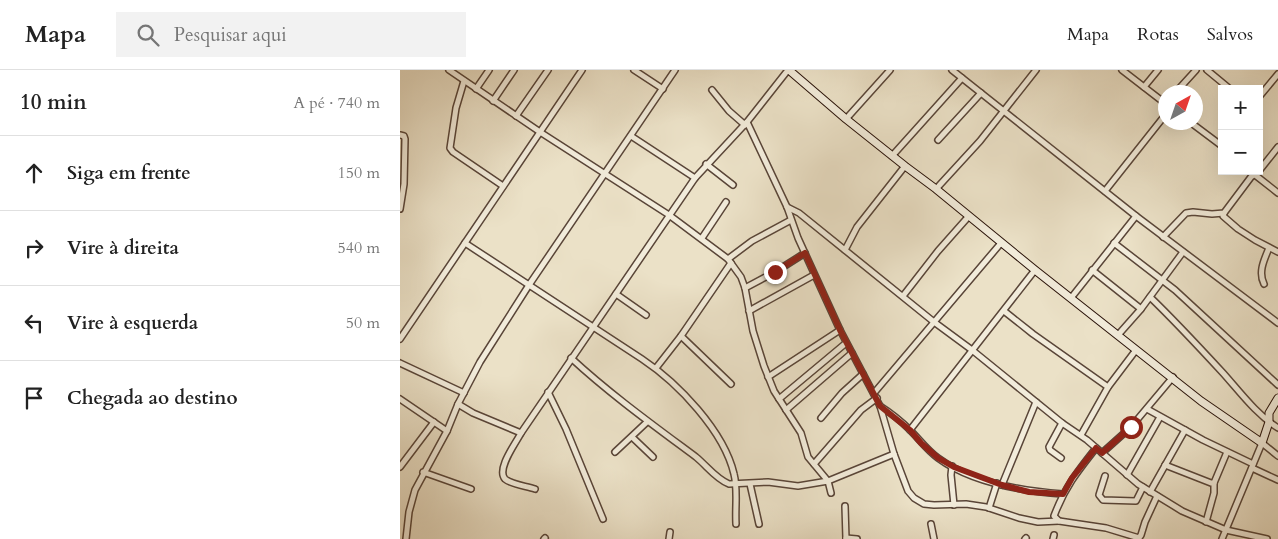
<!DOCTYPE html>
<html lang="pt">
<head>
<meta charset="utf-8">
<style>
  :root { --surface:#fff; --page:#f2f2f2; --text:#222; --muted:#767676; --line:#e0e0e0 }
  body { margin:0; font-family:Cardo,serif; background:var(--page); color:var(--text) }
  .controls { position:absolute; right:15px; top:15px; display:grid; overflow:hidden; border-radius:0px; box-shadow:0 5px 20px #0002 }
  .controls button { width:45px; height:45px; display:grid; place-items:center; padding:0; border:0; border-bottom:1px solid var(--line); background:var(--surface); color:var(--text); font:25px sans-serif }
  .compass { position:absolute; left:758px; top:15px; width:45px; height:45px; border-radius:50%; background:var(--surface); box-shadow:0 5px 20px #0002; rotate:40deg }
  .stop { position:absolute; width:15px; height:15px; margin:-11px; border:4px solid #8f2418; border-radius:50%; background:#fff }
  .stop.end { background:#8f2418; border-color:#fff; box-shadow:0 1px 5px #0008 }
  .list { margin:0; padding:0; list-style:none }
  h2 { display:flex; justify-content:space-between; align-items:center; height:65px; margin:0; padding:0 20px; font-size:21px }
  h2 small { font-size:16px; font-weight:400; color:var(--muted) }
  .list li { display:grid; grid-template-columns:32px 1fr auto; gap:15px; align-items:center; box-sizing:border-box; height:75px; padding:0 20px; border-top:1px solid var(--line) }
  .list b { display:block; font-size:19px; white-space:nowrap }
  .list em { font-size:16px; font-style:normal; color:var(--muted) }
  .icon { flex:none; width:28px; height:28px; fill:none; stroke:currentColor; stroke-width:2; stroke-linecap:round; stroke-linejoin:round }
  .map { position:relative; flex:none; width:878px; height:469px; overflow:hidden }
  header { display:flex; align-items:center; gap:30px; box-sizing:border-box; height:70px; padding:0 25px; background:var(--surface); border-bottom:1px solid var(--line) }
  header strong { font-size:24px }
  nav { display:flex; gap:28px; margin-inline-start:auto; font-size:18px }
  .search { width:350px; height:45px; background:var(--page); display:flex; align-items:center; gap:12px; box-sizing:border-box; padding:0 18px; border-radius:0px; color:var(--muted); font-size:19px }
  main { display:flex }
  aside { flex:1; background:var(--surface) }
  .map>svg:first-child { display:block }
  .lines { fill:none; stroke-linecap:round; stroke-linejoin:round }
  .street-casing { stroke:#594538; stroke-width:8 }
  .secondary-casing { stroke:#281108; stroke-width:9 }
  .street { stroke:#f2ecdb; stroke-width:5 }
  .secondary { stroke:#f2ecdb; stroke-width:7 }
  .route { stroke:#8f2418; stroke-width:6 }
</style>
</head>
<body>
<header>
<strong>Mapa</strong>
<div class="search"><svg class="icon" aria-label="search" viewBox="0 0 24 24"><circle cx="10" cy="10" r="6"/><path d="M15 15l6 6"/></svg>Pesquisar aqui</div>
<nav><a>Mapa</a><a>Rotas</a><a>Salvos</a></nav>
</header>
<main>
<aside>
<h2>10 min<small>A pé · 740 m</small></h2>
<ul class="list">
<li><svg class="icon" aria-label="ahead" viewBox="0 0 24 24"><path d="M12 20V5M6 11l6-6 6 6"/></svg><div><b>Siga em frente</b></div><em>150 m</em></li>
<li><svg class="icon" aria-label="right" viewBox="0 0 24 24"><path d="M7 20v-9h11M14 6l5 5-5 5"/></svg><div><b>Vire à direita</b></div><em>540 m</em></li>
<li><svg class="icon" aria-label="left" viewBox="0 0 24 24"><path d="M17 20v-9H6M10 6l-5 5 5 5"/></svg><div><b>Vire à esquerda</b></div><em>50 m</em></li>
<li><svg class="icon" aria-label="arrive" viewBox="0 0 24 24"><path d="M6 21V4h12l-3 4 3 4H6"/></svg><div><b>Chegada ao destino</b></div></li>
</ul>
</aside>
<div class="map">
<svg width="878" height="469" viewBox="0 0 878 469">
  <rect width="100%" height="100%" fill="#ebe1c7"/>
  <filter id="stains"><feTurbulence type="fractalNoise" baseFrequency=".004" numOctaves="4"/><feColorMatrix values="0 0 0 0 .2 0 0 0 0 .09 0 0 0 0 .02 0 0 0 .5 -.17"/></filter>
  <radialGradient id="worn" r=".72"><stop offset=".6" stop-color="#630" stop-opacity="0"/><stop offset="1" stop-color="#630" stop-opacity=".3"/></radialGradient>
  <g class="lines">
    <g class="street-casing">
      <g id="street">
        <path d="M49,0L140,62L269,145L328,189L341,207L345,218L353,261L364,296L374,321L401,363L408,387L428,411L431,423"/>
        <path d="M234,0L263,19"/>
        <path d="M552,0L736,146L878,253"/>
        <path d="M722,0L766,34"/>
        <path d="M807,0L830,19"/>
        <path d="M64,11L56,38L50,78L53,82L103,116"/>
        <path d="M744,17L758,0"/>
        <path d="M76,19L89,0"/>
        <path d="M312,20L329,41L345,55"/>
        <path d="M776,22L796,0"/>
        <path d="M859,27L878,4"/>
        <path d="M93,31L114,0"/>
        <path d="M116,46L148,0"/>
        <path d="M446,49L490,0"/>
        <path d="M347,52L387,137L398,168L440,260L480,336L494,384L508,421L514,428L524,434L534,435L566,434L586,437L619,448L638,452L659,451"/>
        <path d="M790,52L822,76"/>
        <path d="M0,65L4,66L5,69L4,114L0,139"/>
        <path d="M231,66L295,108"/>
        <path d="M538,70L581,23"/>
        <path d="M492,86L562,8"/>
        <path d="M306,94L333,115"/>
        <path d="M850,101L878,123"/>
        <path d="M859,101L878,77"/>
        <path d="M536,119L580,71L636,0"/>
        <path d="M705,121L766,44"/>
        <path d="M387,137L399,143L534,252L572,280L662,353L687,370L738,414L782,441L826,460L867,469"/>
        <path d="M824,143L823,146L838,159L855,170L878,182"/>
        <path d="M763,167L786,143L793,142L812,144L824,143L851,107L859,101"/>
        <path d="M302,168L326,132"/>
        <path d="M65,173L242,289C278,313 324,361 334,404C338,419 335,437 336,454"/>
        <path d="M714,173L775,220L878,315"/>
        <path d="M445,180L457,157L505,96"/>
        <path d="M328,189L352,171L391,150"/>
        <path d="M692,200L741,239"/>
        <path d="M864,214C858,202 864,190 869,178"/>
        <path d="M345,218L375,202L405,183"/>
        <path d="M216,224L246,245"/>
        <path d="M503,226L538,181L569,146"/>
        <path d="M750,227C775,251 799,277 823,303C840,322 856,344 878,358"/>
        <path d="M671,228L736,146"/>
        <path d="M349,241L414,205"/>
        <path d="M604,241L633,264L708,317"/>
        <path d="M718,265L741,239L783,182"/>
        <path d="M281,266L331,314"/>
        <path d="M0,269L182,0"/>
        <path d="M171,288C210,324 253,355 296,387C307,396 316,409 329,414L368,412L398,416L428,411L494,384"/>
        <path d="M0,293L64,323"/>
        <path d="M256,298L281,266L331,193"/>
        <path d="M368,307L440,260"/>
        <path d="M148,322L166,359L203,449"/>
        <path d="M474,323L601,173"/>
        <path d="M0,329L47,361"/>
        <path d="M379,329L446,273"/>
        <path d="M58,334L73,343L121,363"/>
        <path d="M480,336C491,343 501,351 510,360C519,369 527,380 538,388C572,413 622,421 663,424"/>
        <path d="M747,339L803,370L853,394"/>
        <path d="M386,340L452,283"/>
        <path d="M421,348L442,323L463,304"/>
        <path d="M510,360L635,200"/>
        <path d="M681,365L708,317L736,280"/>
        <path d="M232,367L253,387"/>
        <path d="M696,378C677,402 665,417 654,446L659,451L706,458L739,468L741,465L745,452L757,426"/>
        <path d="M215,382L247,352"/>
        <path d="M702,383L731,357L773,307"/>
        <path d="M661,388L650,380L649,377L662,353"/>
        <path d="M414,394L461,340L477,328"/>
        <path d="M765,395L811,413H814L827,382"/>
        <path d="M552,396L551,405L554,435"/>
        <path d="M0,397L34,352"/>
        <path d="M852,398L878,410"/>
        <path d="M23,402L71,419"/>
        <path d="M727,405L760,347"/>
        <path d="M705,406L699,425L703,430L736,431L743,417"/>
        <path d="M350,414L359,454"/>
        <path d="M602,415L636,332"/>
        <path d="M135,419C127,416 112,415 105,409C96,399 116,373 121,363L295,108L347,52L388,0"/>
        <path d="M750,422L785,360"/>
        <path d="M445,436L446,469"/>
        <path d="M589,438L597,413"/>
        <path d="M806,452L814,423V413"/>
        <path d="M531,454L534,469"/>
        <path d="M446,468L457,469"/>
        <path d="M6,469L9,442L15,420L47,361L58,334L80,292L129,215L275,0"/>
        <path d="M144,469L145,468"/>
        <path d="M269,469L270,462"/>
        <path d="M625,469L626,468"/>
        <path d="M653,469L654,465"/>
        <path d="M822,469L862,373L878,386"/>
      </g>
    </g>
    <g class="secondary-casing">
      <path id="secondary" d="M389,0L446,49L505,96L536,119L635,200L801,331L862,373L869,352V343L878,328"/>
    </g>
    <use href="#street" class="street"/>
    <use href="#secondary" class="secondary"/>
  </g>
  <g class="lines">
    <path class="route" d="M375,202L405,183L440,260L480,336L510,360L521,373L538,388L554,397L602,415L629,422L663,424L672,408L696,378L702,383L731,357"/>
  </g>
  <rect width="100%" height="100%" filter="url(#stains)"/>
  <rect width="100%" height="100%" fill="url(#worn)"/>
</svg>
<div class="controls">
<button>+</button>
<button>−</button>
</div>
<svg class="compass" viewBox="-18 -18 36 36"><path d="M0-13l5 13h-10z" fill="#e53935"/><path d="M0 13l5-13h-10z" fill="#767676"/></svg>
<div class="stop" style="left:731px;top:357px"></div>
<div class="stop end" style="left:375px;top:202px"></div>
</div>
</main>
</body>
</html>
